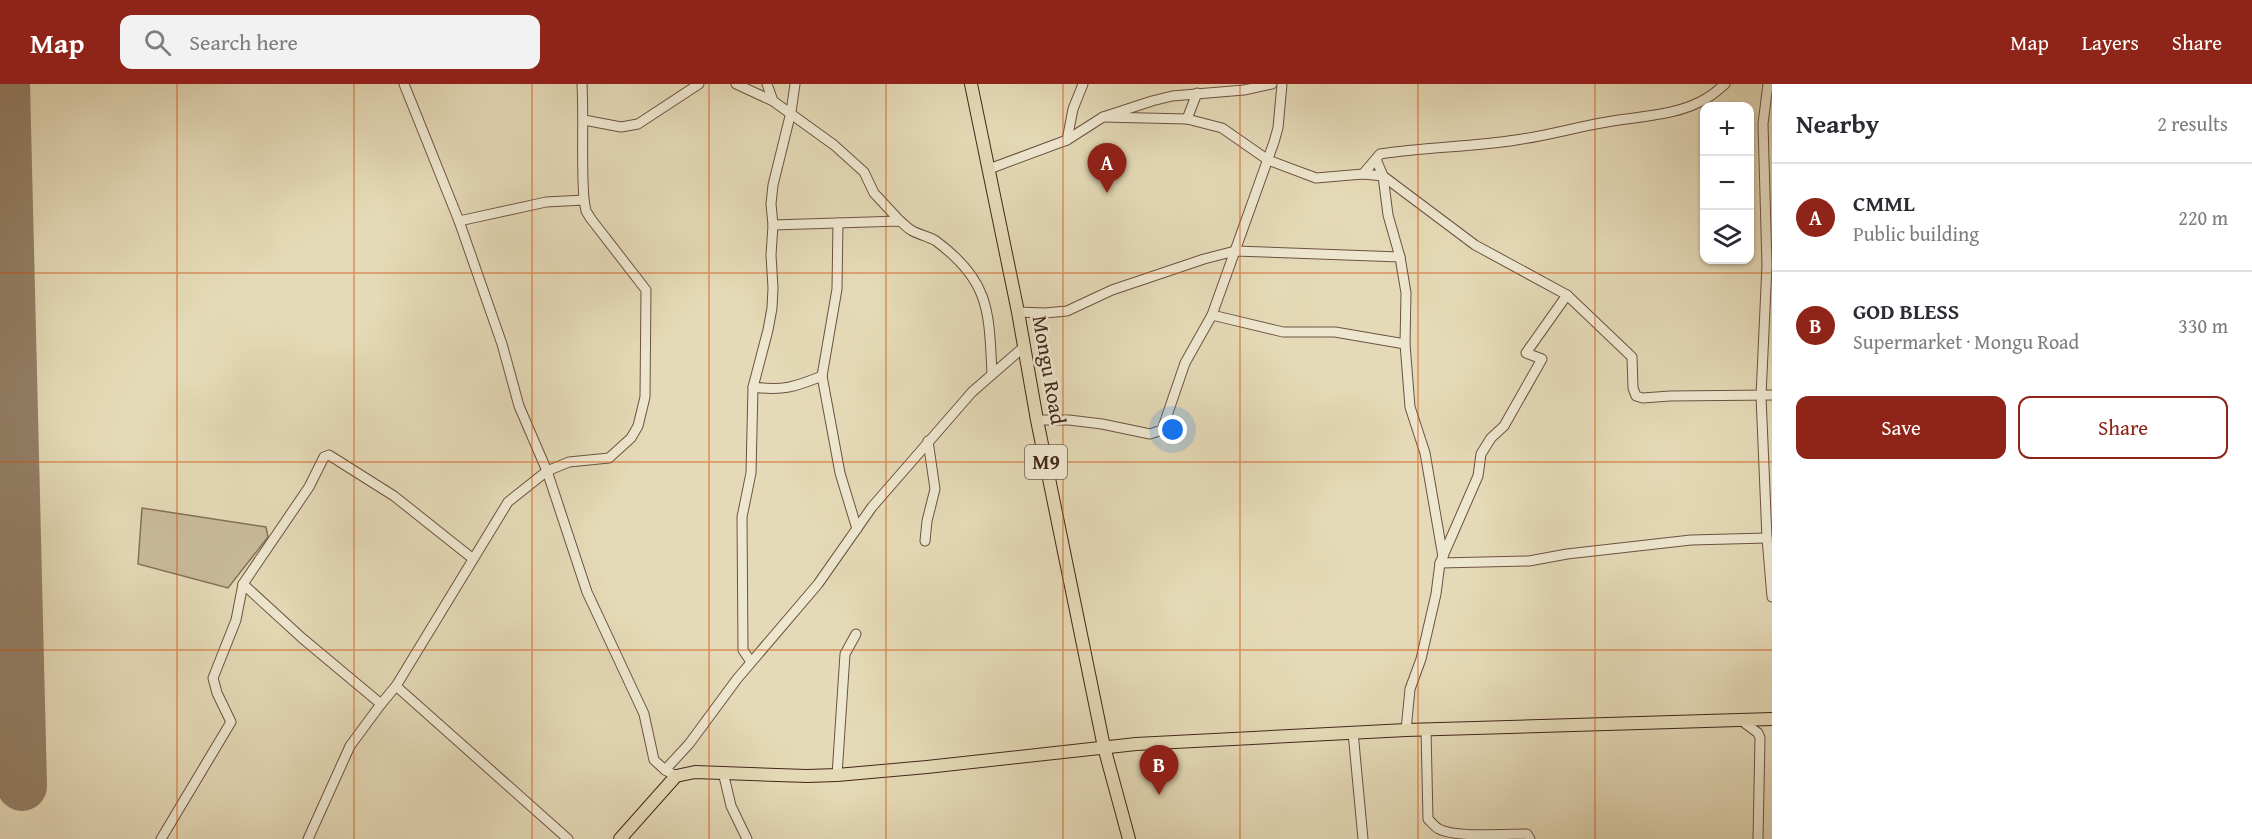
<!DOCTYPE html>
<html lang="en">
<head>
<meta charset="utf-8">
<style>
  :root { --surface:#fff; --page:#f2f2f3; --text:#2b2b33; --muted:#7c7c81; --line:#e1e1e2; --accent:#8f2418 }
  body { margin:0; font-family:"Gentium Book Plus",serif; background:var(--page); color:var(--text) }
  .controls { position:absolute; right:18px; top:18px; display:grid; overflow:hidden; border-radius:12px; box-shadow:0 2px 4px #0004 }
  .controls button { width:54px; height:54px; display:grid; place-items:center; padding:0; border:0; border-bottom:2px solid var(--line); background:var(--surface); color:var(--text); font:30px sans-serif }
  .you { position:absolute; left:1173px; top:346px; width:21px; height:21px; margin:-15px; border:4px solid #fff; border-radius:50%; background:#1a73e8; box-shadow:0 0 0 9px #1a73e833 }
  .badge { display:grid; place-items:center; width:39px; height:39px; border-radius:50%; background:var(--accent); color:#fff; font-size:20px; font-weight:700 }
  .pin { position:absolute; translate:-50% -50px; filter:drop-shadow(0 2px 3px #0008) }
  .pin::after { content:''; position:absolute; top:32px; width:21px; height:18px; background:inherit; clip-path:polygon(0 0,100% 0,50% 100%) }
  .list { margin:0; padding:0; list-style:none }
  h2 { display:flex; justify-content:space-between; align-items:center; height:78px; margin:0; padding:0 24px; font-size:26px }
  h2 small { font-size:20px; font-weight:400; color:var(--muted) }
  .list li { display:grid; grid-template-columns:39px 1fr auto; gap:18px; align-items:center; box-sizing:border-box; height:108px; padding:0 24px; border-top:2px solid var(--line) }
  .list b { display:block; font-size:22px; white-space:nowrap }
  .list p { margin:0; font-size:20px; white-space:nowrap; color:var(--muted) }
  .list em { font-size:20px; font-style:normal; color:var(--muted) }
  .actions { display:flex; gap:12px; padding:18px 24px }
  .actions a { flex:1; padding:14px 0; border:2px solid var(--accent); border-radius:12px; text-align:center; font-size:21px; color:var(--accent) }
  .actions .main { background:var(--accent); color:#fff }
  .icon { flex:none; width:33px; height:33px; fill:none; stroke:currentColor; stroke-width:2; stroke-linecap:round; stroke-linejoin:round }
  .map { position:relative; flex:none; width:1772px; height:755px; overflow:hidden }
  header { display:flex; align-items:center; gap:36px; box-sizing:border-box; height:84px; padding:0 30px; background:var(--accent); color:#fff }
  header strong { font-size:28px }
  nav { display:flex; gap:33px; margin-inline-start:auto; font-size:21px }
  .search { width:420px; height:54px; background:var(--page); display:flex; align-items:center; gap:15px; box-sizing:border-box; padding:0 21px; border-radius:12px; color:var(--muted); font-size:22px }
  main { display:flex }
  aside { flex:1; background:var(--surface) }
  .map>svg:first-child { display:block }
  .green { fill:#c9bb9c; stroke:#86705b; stroke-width:1.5 }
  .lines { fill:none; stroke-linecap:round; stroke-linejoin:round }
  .taxiway { stroke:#948068; stroke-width:20 }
  .runway { stroke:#948068; stroke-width:50 }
  .minor-casing { stroke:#6c5241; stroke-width:11 }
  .major-casing { stroke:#43251a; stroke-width:14 }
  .minor { stroke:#eee7d0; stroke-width:9 }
  .major { stroke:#e5dab7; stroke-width:12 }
  .grid { fill:none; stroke:#cf510e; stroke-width:1.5; stroke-opacity:0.55 }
  .labels { text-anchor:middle; stroke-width:5; stroke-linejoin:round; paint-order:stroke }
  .shield { fill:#eee7d0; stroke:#765f51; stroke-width:1.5 }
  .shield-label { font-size:20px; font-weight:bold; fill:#43251a }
  .street-label { font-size:21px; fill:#43251a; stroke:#eee7d0 }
</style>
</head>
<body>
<header>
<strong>Map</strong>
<div class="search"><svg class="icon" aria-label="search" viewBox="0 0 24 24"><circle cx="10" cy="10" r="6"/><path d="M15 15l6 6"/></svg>Search here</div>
<nav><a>Map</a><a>Layers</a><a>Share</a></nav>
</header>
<main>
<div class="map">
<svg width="1772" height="755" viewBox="0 0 1772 755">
  <rect width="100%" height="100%" fill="#e5dab7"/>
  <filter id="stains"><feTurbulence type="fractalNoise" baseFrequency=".00333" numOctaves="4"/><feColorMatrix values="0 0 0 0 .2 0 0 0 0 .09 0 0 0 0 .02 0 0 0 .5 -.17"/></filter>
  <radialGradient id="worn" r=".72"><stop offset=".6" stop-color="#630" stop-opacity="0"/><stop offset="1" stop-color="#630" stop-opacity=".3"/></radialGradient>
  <path class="green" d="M142,424L266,443L268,453L228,504L138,480Z"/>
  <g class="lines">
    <path class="taxiway" d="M0,630H20"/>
    <path class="runway" d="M5,0L22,702"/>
    <g class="minor-casing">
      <g id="minor">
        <path d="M404,0L459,137L502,260L519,322L547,387L587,508L644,630L654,676L665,686L676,692"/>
        <path d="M582,0C584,39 581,77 584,116"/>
        <path d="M736,0L773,17L834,61L864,88L874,109L900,137"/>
        <path d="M767,0L773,17"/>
        <path d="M1768,0L1763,40L1767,181L1761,312L1767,454L1772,513"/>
        <path d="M1103,33L1187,35L1222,44L1268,76L1316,94L1363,90L1383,92L1475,161L1567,211L1632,273L1633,304L1636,312L1643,314L1670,312L1772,311"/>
        <path d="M1187,35L1197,9"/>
        <path d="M584,36L621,43L638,40L699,0"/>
        <path d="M1067,56L1073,25L1083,0"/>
        <path d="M1376,75L1383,92L1388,131L1400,173L1406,209L1405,260L1410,323L1425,369L1443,473"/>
        <path d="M989,85L1067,56L1103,33L1152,17L1172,12L1244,6L1272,0"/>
        <path d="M1363,90L1380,70C1425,63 1471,63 1516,56C1545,52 1573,44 1601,39C1636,32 1676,33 1707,14C1714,10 1719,5 1725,0"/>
        <path d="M459,137L546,118L584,116L586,127L591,135L646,206L645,313L638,342L631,354L609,374L569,378L547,387L508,418L396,602L568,755"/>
        <path d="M838,139L837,205L822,292L840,389L857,445"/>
        <path d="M773,141L900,137C904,140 907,144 911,146C919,151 928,152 936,157C990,197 989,227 992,290"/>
        <path d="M1018,228L1045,229L1067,227L1112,206L1204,175L1235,167L1400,173"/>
        <path d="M1212,231L1283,248H1335L1405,260"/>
        <path d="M753,303C783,307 795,303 822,292"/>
        <path d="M1037,336H1069L1102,340L1150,350L1162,346L1185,279L1212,231L1274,58L1278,44L1282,0"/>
        <path d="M925,457L927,437L935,405L928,357"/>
        <path d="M1440,479L1529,477L1567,470L1691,456L1767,454"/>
        <path d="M751,578L743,566L742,433L751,389L753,303L768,246L772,224L773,204L771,171L773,141L771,120L773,101L791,28L795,0"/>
        <path d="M396,602L381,620L302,554L243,500L309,403L324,373L329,371L394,412L472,474"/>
        <path d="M1742,637L1758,649L1760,654L1758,755"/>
        <path d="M1406,646L1410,605L1421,575L1436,510L1440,479L1478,392L1481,370L1491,354L1504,342L1542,275L1526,269L1567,211"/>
        <path d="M1426,646L1428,735C1432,739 1435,743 1439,745C1456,754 1506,750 1527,750L1530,755"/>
        <path d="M1353,648L1363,755"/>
        <path d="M665,686L689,660L737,595L818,500L872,423L972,308L1025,262"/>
        <path d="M723,688L731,722L747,755"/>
        <path d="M837,691L845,570L856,550"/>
        <path d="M161,755L231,638L217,609L213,594L236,536L243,500"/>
        <path d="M308,755L350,662L381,620"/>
      </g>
    </g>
    <g class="major-casing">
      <g id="major">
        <path d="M971,0L1018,228L1037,336L1104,663L1129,755"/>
        <path d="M620,755L676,692L695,688L807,692L837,691L927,683L1136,660L1406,646L1772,635"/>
      </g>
    </g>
    <use href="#minor" class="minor"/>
    <use href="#major" class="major"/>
  </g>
  <path class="grid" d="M177,0V755M354,0V755M532,0V755M709,0V755M886,0V755M1063,0V755M1240,0V755M1418,0V755M1595,0V755M0,189H1772M0,378H1772M0,566H1772"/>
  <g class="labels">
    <rect class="shield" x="1025" y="361" width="42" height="34" rx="4.5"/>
    <g class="shield-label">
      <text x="1046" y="385">M9</text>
    </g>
    <g class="street-label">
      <text transform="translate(1049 286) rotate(80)" y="7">Mongu Road</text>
    </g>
  </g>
  <rect width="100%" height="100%" filter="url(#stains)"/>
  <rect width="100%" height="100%" fill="url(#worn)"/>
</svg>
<div class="controls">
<button>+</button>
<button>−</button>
<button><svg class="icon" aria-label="layers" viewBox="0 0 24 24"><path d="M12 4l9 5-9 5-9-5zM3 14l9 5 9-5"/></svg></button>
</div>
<div class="you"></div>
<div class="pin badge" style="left:1107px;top:109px">A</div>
<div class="pin badge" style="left:1159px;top:711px">B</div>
</div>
<aside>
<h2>Nearby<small>2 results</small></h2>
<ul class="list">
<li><span class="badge">A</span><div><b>CMML</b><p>Public building</p></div><em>220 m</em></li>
<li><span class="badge">B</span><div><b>GOD BLESS</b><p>Supermarket · Mongu Road</p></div><em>330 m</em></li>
</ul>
<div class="actions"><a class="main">Save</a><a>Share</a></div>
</aside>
</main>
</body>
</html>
